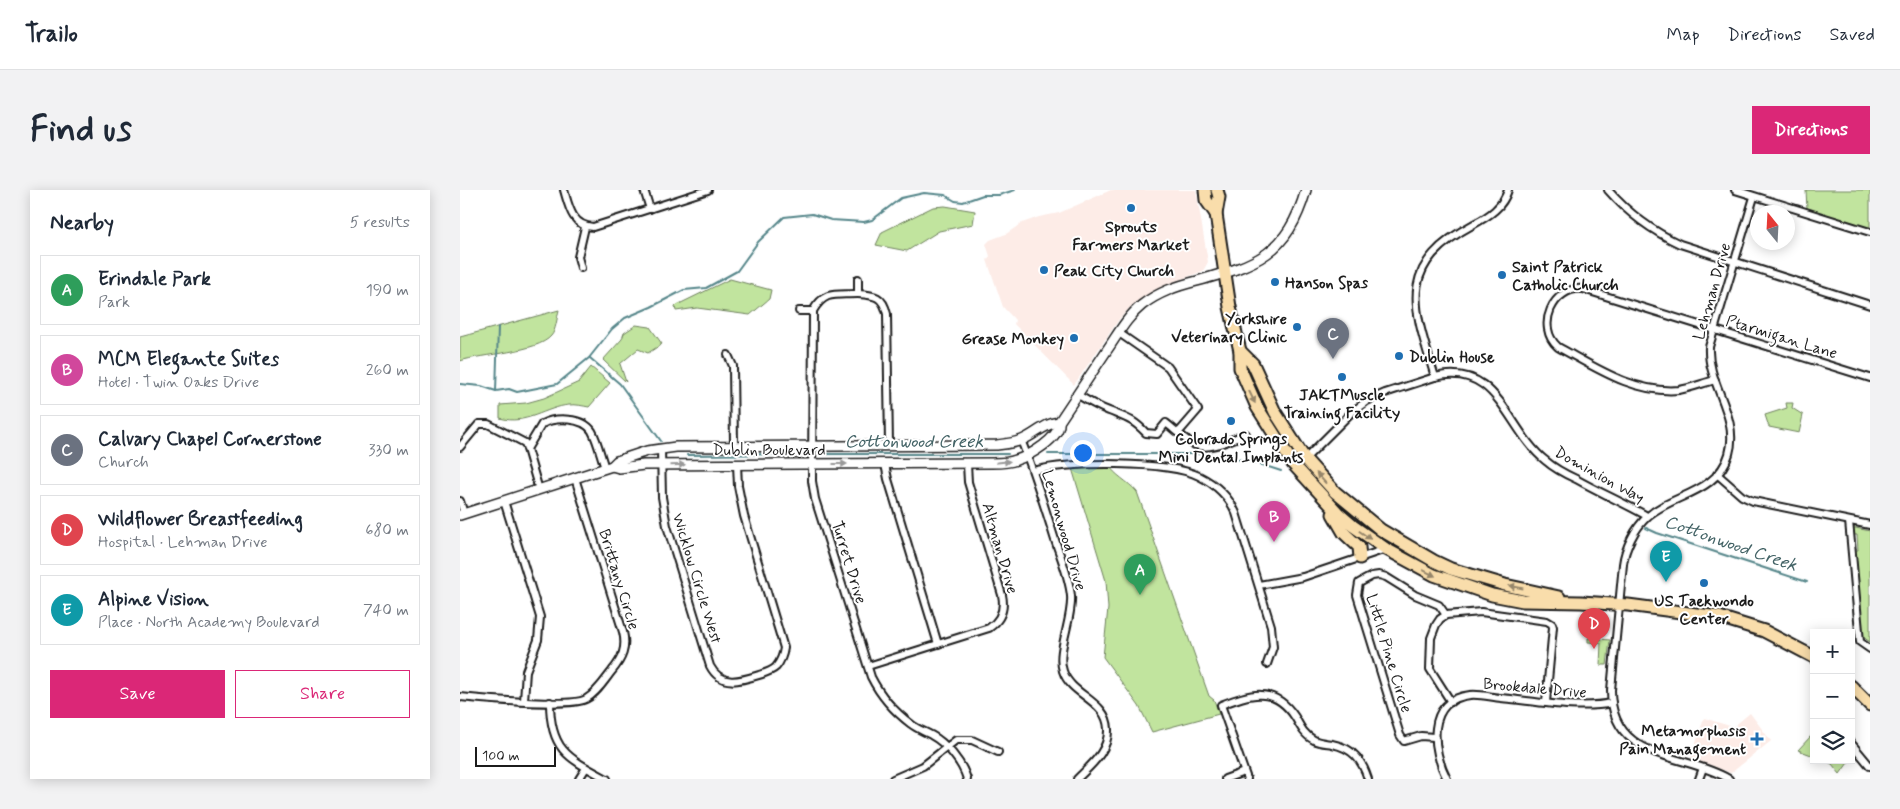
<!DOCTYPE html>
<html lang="en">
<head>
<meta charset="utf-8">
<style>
  :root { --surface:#fff; --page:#f2f2f3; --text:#1f2937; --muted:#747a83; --line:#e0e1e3; --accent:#db2777 }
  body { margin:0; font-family:Mynerve,sans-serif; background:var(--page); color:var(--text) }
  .controls { position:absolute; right:15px; bottom:15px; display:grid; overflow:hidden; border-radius:0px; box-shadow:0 2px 12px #0003 }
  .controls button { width:45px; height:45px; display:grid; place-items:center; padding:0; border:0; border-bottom:1px solid var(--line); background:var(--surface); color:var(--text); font:25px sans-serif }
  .compass { position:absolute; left:1290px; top:15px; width:45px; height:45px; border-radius:50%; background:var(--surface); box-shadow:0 2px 12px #0003; rotate:342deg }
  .scale { position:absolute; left:15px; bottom:12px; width:81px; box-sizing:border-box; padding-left:5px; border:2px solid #1c1c1c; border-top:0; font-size:14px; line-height:18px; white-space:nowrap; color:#1c1c1c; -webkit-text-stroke:4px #fff; paint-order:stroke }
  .you { position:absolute; left:622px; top:262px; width:18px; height:18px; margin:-12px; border:4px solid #fff; border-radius:50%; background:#1a73e8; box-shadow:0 0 0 8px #1a73e833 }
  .badge { display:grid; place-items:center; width:32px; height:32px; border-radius:50%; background:var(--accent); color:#fff; font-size:16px; font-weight:700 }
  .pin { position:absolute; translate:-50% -41px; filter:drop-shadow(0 1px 2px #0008) }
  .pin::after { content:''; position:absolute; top:26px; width:18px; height:15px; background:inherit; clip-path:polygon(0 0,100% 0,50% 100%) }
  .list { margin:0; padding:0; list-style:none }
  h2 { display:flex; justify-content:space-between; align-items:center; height:65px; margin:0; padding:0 20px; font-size:21px }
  h2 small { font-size:16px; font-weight:400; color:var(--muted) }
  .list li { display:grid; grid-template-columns:32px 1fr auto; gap:15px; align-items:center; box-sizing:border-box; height:70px; margin:0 10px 10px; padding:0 10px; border:1px solid var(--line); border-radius:0px }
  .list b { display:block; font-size:19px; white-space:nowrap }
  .list p { margin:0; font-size:16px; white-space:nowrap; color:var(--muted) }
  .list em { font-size:16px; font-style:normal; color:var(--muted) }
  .actions { display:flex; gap:10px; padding:15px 20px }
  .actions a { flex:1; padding:11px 0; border:1px solid var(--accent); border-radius:0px; text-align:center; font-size:18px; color:var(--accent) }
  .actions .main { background:var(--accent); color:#fff }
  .icon { flex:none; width:28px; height:28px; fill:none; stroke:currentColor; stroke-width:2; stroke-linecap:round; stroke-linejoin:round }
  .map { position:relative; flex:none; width:1410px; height:589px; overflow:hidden; border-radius:0px }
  header { display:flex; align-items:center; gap:30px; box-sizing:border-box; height:70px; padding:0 25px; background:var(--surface); border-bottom:1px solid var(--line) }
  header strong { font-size:24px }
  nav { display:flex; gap:28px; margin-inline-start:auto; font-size:18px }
  .intro { display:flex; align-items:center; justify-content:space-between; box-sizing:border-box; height:120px; padding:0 30px }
  h1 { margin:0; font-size:35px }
  .button { padding:12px 22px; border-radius:0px; background:var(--accent); color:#fff; font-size:18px; font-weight:700 }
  main { display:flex; gap:30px; padding:0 30px }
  aside { flex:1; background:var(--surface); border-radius:0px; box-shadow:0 2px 12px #0003 }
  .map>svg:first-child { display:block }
  .built { fill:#fdece7 }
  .green { fill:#c1e49e; stroke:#6e805d }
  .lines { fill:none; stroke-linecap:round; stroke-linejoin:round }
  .stream { stroke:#55868a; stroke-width:2 }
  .minor-casing { stroke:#1c1c1c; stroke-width:10 }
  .secondary-casing { stroke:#1c1c1c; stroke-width:12 }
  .trunk-casing { stroke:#1c1c1c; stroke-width:15 }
  .minor { stroke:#fff; stroke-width:6 }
  .secondary { stroke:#fff; stroke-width:9 }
  .trunk { stroke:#f9ddab; stroke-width:11 }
  .oneway { fill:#96866b }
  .oneway2 { fill:#999 }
  .poi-dot { fill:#1f6fb2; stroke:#fff; stroke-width:2 }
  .labels { text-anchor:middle; stroke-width:4; stroke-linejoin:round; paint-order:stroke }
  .poi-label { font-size:16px; font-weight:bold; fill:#1c1c1c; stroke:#fff }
  .street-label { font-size:16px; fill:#1c1c1c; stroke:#fff }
  .water-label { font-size:18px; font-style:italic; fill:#426265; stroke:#fff }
</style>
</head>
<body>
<header>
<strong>Trailo</strong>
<nav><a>Map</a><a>Directions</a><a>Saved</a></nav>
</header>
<div class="intro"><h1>Find us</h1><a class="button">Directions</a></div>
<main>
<aside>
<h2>Nearby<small>5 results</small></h2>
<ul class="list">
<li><span class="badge" style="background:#2e9e5b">A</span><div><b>Erindale Park</b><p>Park</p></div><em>190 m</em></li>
<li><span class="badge" style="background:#d1479c">B</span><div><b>MCM Elegante Suites</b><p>Hotel · Twin Oaks Drive</p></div><em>260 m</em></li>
<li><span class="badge" style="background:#6b7280">C</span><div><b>Calvary Chapel Cornerstone</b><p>Church</p></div><em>330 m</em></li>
<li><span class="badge" style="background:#e0444e">D</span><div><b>Wildflower Breastfeeding</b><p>Hospital · Lehman Drive</p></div><em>680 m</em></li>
<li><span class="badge" style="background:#0f9aa8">E</span><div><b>Alpine Vision</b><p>Place · North Academy Boulevard</p></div><em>740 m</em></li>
</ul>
<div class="actions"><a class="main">Save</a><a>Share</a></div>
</aside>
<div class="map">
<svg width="1410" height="589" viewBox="0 0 1410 589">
  <rect width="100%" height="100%" fill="#fff"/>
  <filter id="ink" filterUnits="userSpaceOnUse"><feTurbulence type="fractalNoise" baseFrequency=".02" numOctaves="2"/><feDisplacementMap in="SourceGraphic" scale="10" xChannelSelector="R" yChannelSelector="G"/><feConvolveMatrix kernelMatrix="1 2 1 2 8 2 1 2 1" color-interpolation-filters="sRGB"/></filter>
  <g filter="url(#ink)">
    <g class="built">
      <path d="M651,0H736L748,72L743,81L696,99L670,118L660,128L614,195L554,134L555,130L543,117L527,70L530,66L526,54L530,50L546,44L562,33L579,27L599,23Z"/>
      <path d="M1290,523L1311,551L1271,583L1231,568L1244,528L1273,537Z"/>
    </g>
    <g class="green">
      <path d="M1346,0H1410V38L1347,19Z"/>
      <path d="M485,16L515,21L513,34L479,41L447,61L416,55L422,42L473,17Z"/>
      <path d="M270,89L311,100L309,109L290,125L237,118L216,121L215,117L217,115Z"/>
      <path d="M99,120C97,127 96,141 91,146C78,162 21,164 0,171V147Z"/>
      <path d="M176,135L190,137L202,154L188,163L178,159L160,174L166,192L143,170L162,149L164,143Z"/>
      <path d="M131,177L150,193L129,217C123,216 116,214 109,215C86,217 65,236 40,228V215L66,213L84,208L119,192Z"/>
      <path d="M1326,213H1333L1332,218L1343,225L1339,243L1309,237L1305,225L1327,218Z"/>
      <path d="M648,274C655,286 668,291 677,302L749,506L754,510L759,524L692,542L679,516L643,467L648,418L646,391L611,275Z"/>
      <path d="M1391,337L1410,341V452L1403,447L1393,360H1398L1397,345H1392Z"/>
      <path d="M1128,448L1150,450L1147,475H1140L1141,453L1128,452Z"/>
      <path d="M1354,543V566L1338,560L1352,545Z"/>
      <path d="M1364,570H1390L1380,584L1372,574Z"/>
    </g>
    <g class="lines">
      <g class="stream">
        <path d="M130,168L160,194L201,251"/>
        <path d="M0,194L21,196L36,201L49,199L57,202L97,194L129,168L152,139L165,128L191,117L224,100L246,98L277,81L298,52L324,27L352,24L371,30L404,32L412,30L441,8L464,3L485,5L495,11L503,12L523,5H539L555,0"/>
        <path d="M36,201L38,137"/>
        <path d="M359,264H548"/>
        <path d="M588,264H748L793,272L821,281"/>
        <path d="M227,265L346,264"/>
        <path d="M1186,338L1197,343L1347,392"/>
      </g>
      <g class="minor-casing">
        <g id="minor">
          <path d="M104,0C109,17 112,36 133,37L248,0"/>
          <path d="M184,0L190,19"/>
          <path d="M1148,0C1168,23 1192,41 1220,54L1410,115"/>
          <path d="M1275,0L1410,42"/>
          <path d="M121,78L118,67L125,37"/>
          <path d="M398,89V104C415,105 423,106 427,124L429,255"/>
          <path d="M398,104C376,105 365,100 353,121L352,291L355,309L411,487C420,505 435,522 451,534C457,539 464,541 471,545C486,553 502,572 507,589"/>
          <path d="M339,121H353"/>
          <path d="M659,143L708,177L738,220L719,242"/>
          <path d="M268,165L273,176L274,255"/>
          <path d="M975,187C953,115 936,76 1014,34C1029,26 1043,17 1048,0"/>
          <path d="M1255,190C1243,193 1231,198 1219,200C1174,204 1135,177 1098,157C1075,137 1093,96 1123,99L1410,188"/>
          <path d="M618,205C628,211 638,217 649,221C666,228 673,229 686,243L697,244L706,233C715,240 725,250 735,255C751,261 772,249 786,244"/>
          <path d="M561,250C574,282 584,315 594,347C600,366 609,386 611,406C613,429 596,461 603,481C611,506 647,510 648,539C649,561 631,575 617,589"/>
          <path d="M0,257L19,234H28L65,253L67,259L82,234C95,227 123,227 132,241C138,252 141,267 145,278"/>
          <path d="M201,258L202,307L207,336L250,476C261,497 280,491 299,485C305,483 312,481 316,477C321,471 323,465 324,458L284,326L278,296L277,274"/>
          <path d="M67,259L79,300"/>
          <path d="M845,269L892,222L907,211L925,203L975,187C1039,171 1047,241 1086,271C1095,279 1105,284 1116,289C1139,302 1164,313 1187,326"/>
          <path d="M425,274L428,289L478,454"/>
          <path d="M573,281C607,271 708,271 739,286C755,294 769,307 776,323L811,436L813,457L807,474"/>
          <path d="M1257,284L1282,306L1293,311L1410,335"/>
          <path d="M0,311L4,324"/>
          <path d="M44,311L80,427L78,450L66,481L64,511"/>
          <path d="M1389,331L1400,452L1410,459"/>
          <path d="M799,395L843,387L926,359"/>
          <path d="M408,476L529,438C541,430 545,419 542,405L508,292L507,274"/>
          <path d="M0,507C23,509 110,518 126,509C137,503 145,490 152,481C162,469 167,458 163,442L115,288"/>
          <path d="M90,512C90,560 108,568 147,589"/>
          <path d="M991,512L970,479L971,448L976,435L980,429L986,425L1021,422L1087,431L1092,434L1093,437L1086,512"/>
          <path d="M974,547L961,546L944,551L940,545L897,405L899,393L912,386L919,385L926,387L955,405L979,415L986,425"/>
          <path d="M1391,553L1410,576"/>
          <path d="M119,589L126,578"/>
          <path d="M433,589L463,576L496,550H512L538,562"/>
          <path d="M765,589L784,582"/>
          <path d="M787,589L761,515C790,504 814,495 835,527C840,536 844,545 854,550C860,553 866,553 872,554C893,558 902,570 908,589"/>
          <path d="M987,589C972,560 965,510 1010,505C1020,504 1031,507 1041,508C1074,511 1119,520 1152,513"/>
          <path d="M1239,589L1243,578"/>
          <path d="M1269,589C1223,562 1151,572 1151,500L1163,374C1165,358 1175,338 1187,327C1212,304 1257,304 1269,264C1280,226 1247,194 1249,157L1294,7"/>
        </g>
      </g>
      <g class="secondary-casing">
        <g id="secondary">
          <path d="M152,276L159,278L184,275L532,273C540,273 549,273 556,270C569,266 601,248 599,232C615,208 631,184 647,160C658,144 667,127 682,115C699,102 717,96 737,91C797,74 827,65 846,0"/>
          <path d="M0,325L152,276L157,271L187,261L216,257L537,255C545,254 554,253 562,250C575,245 585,233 599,232"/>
        </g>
      </g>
      <g class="trunk-casing">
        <g id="trunk">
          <path d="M745,0L746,10L756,24"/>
          <path d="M757,0L759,7L756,24L770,117L780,161V178L797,217L833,274L879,324L893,336L926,359L974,385L1032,405L1063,411L1121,412L1168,415L1259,427L1304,441L1354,467"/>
          <path d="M780,161L793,174L815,222L845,269L875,302L921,340L974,371L991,379L1045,395L1099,407"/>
          <path d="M873,324L884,343L899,357L900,368"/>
          <path d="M1391,496L1410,515"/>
        </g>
      </g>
      <use href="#minor" class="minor"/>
      <use href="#secondary" class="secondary"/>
      <use href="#trunk" class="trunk"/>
    </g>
    <defs><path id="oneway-solid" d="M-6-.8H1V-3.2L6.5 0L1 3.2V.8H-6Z" transform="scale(1.25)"/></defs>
    <g class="oneway">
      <use href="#oneway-solid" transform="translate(792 207) rotate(64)"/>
      <use href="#oneway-solid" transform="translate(861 288) rotate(-132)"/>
      <use href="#oneway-solid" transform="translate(905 345) rotate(35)"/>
      <use href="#oneway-solid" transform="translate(969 383) rotate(26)"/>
      <use href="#oneway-solid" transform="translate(1056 397) rotate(-169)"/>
    </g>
    <g class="oneway2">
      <use href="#oneway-solid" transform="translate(543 272) rotate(-6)"/>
      <use href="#oneway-solid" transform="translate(380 274)"/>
      <use href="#oneway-solid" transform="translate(218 275) rotate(-1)"/>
    </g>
  </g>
  <g class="poi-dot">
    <circle cx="671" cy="18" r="5"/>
    <circle cx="584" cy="80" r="5"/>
    <circle cx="1042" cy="85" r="5"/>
    <circle cx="815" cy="92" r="5"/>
    <circle cx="837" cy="137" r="5"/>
    <circle cx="614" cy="148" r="5"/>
    <circle cx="939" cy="166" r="5"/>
    <circle cx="882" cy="187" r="5"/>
    <circle cx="771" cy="231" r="5"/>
    <circle cx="1244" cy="393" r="5"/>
    <path d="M1294.5 541.5h5v5h5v5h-5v5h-5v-5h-5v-5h5z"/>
  </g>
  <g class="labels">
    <g class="poi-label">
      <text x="671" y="42">Sprouts<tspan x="671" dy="18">Farmers Market</tspan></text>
      <text x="1052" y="82" text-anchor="start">Saint Patrick<tspan x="1052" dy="18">Catholic Church</tspan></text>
      <text x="594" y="86" text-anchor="start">Peak City Church</text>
      <text x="825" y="98" text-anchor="start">Hanson Spas</text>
      <text x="827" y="134" text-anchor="end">Yorkshire<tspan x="827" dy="18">Veterinary Clinic</tspan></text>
      <text x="604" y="154" text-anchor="end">Grease Monkey</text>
      <text x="949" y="172" text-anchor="start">Dublin House</text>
      <text x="882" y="210">JAKTMuscle<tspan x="882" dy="18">Training Facility</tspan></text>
      <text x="771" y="254">Colorado Springs<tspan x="771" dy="18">Mini Dental Implants</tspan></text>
      <text x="1244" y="416">US Taekwondo<tspan x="1244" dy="18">Center</tspan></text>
      <text x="1286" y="546" text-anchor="end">Metamorphosis<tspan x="1286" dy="18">Pain Management</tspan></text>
    </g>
    <g class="street-label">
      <text transform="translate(1251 101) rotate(-74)" y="6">Lehman Drive</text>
      <text transform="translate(1322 146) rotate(17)" y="6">Ptarmigan Lane</text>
      <text x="309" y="265">Dublin Boulevard</text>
      <text transform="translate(1140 284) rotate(29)" y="6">Dominion Way</text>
      <text transform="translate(605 340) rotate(74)" y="6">Lemonwood Drive</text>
      <text transform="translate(541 358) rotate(74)" y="6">Altman Drive</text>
      <text transform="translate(390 372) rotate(73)" y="6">Turret Drive</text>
      <text transform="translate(238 388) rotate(73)" y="6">Wicklow Circle West</text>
      <text transform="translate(160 389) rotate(73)" y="6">Brittany Circle</text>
      <text transform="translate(930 463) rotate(73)" y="6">Little Pine Circle</text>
      <text transform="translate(1075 497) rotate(5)" y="6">Brookdale Drive</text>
    </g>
    <g class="water-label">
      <text x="454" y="257">Cottonwood Creek</text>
      <text transform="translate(1271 353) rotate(19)" y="6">Cottonwood Creek</text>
    </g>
  </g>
</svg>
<div class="controls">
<button>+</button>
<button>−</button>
<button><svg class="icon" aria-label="layers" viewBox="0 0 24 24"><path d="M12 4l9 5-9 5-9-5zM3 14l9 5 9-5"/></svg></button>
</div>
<svg class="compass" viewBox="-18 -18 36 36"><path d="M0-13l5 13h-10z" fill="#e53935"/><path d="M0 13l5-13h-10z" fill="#747a83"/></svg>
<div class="scale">100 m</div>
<div class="you"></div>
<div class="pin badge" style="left:680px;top:405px;background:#2e9e5b">A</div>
<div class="pin badge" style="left:814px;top:352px;background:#d1479c">B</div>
<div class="pin badge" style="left:873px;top:169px;background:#6b7280">C</div>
<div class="pin badge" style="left:1134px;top:459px;background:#e0444e">D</div>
<div class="pin badge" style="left:1206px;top:392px;background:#0f9aa8">E</div>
</div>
</main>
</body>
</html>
